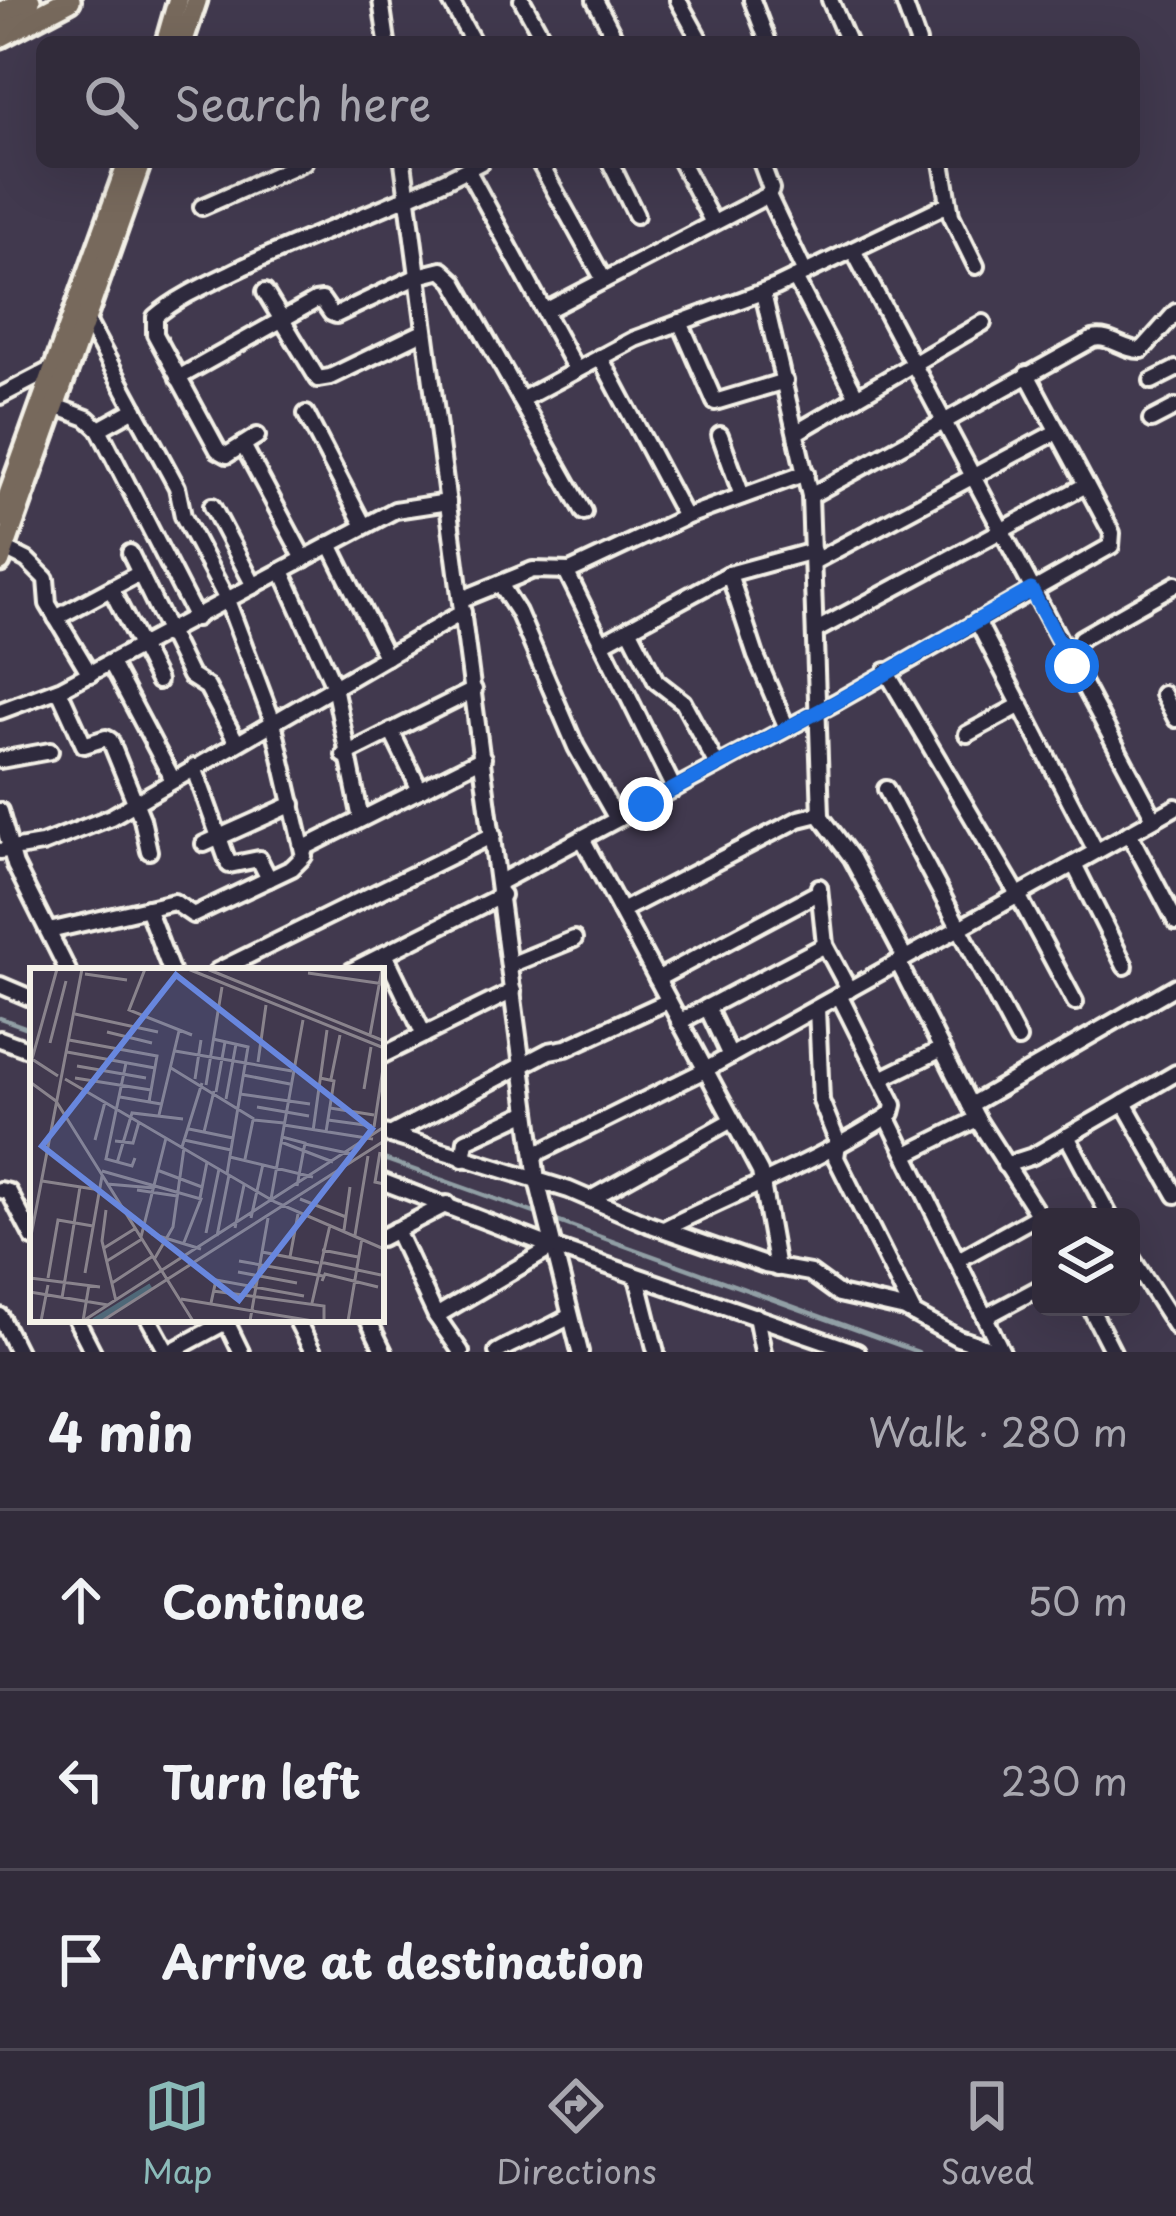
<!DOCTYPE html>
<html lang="en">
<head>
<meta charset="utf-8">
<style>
  :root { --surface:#312b3a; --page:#3d3745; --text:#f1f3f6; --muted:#a8a7af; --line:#4c4754; --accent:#8bbbb9 }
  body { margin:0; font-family:"Playpen Sans",sans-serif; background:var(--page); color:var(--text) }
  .controls { position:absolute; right:36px; bottom:36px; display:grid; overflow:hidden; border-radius:18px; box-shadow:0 12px 48px #0002 }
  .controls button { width:108px; height:108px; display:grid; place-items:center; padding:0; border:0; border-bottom:3px solid var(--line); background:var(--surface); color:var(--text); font:60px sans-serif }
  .stop { position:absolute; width:36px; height:36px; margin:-27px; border:9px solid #1a73e8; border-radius:50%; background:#fff }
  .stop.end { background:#1a73e8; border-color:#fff; box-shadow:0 3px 12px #0008 }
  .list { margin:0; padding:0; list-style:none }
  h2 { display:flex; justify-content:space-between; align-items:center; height:156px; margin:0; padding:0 48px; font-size:51px }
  h2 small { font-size:39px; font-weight:400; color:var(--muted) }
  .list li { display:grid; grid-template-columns:78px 1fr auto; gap:36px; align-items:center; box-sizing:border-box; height:180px; padding:0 48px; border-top:3px solid var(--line) }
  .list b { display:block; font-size:45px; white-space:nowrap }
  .list em { font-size:39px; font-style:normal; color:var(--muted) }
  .icon { flex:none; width:66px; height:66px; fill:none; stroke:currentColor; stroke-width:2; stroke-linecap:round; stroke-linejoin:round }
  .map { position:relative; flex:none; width:1176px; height:1352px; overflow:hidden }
  .search { position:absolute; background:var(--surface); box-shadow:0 12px 48px #0002; left:36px; right:36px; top:36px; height:132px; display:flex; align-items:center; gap:30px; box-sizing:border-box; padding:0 42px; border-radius:18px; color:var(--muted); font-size:45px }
  .sheet { height:696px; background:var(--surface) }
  nav { display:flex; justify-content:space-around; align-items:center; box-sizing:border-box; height:168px; border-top:3px solid var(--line); background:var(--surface); font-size:33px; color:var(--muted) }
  nav a { display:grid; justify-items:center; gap:6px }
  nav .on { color:var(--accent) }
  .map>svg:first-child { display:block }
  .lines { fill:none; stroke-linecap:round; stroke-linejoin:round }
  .stream { stroke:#919fa5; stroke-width:4.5 }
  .minor-casing { stroke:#f4f1e8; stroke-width:22 }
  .major-casing { stroke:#f4f1e8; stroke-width:27 }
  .highway-casing { stroke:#f4f1e8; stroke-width:30 }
  .minor { stroke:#2f2a3d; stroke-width:14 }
  .major { stroke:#77695c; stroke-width:18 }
  .highway { stroke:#77695c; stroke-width:21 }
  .route { stroke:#1a73e8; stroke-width:15 }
  .inset-river { fill:none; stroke:#4f6878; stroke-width:6 }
  .inset-road { fill:none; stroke:#89838c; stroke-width:3 }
  .view { fill:#6887de; fill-opacity:0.15; stroke:#6887de; stroke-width:6 }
  .inset-edge { fill:none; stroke:#f4f1e8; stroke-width:6 }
</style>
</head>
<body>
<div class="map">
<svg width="1176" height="1352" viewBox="0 0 1176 1352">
  <rect width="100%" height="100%" fill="#41394e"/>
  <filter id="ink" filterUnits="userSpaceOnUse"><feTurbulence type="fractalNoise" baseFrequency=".00833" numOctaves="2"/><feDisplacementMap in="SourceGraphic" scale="24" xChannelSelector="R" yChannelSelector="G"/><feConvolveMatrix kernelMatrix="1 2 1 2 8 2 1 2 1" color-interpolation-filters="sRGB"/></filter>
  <g filter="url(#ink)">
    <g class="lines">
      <g class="stream">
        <path d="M0,1018L33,1030"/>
        <path d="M381,1158L540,1215"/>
        <path d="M551,1219L918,1352"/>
      </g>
      <g class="minor-casing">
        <g id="minor">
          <path d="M381,0L387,42"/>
          <path d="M450,0L473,42"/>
          <path d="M522,0L545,42"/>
          <path d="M595,0L617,42"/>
          <path d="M678,0L701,42"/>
          <path d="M752,0L768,42"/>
          <path d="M830,0L848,42"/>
          <path d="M903,0L918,42"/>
          <path d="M403,162L537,1180L580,1352"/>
          <path d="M539,162L604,280"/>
          <path d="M610,162L636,215"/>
          <path d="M681,162L712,221"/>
          <path d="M942,162L951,215L976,266"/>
          <path d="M467,169L576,370"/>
          <path d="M768,195L805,273"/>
          <path d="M202,207L304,162"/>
          <path d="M853,250L1154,818"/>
          <path d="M795,278L857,397"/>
          <path d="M265,292L318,379L330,377L425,331"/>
          <path d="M763,293L810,496L821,815"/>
          <path d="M545,311L768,195L771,189L761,162"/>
          <path d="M680,322L715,402L785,381"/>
          <path d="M600,357L685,517"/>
          <path d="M178,378L315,301L322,300L331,313L336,315L418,276L442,270L454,281L584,512"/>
          <path d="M1152,381L1176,369"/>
          <path d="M0,396L54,368"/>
          <path d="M521,400L635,339L776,287L948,204"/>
          <path d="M55,406L87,418L99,429L196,618"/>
          <path d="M306,414L364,526"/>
          <path d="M1151,420L1176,407"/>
          <path d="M99,429L135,409"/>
          <path d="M797,432L983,323"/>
          <path d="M720,435L742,496"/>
          <path d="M257,436L227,455L218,450L155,334V317C178,296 215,281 243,267C322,230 404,203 481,162"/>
          <path d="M243,445L304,559"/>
          <path d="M810,496L1093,339C1111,335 1124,351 1142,350L1176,312"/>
          <path d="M212,506L254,586"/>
          <path d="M330,544L386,657"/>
          <path d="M5,549L27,560L46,579L48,604L90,674"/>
          <path d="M130,553L190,676L207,687L236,741"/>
          <path d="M813,562L1058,431"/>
          <path d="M282,571L334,686L361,819"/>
          <path d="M566,571L674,789"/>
          <path d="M729,574L756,656L786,726"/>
          <path d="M500,584L518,612L576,747L617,819"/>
          <path d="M111,589L158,681"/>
          <path d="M462,599L533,570L570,571L685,517L806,473"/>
          <path d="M56,618L138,574"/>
          <path d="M977,621L1096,851"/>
          <path d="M629,628L656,681L683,702L717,765"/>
          <path d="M815,631L1086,485"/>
          <path d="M1081,638L1176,584"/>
          <path d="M602,643L729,574L813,551"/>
          <path d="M111,663L173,780"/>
          <path d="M886,671L1018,895L1075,1002"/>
          <path d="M59,690L84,745L106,738L110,740L142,819L149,851"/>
          <path d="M1163,694L1176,719"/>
          <path d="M0,711L62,688L395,510L448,502"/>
          <path d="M391,731L420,790"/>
          <path d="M967,734L1021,705"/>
          <path d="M344,755L474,690"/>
          <path d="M0,760L50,751"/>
          <path d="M194,767L229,865L259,859L269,879"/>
          <path d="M886,789L1018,1039"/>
          <path d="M0,811L15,865L68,971"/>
          <path d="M1129,833L1176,922"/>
          <path d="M582,838L760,1172L777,1268"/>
          <path d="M204,844L293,804"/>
          <path d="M304,848L483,758"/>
          <path d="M0,851L42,844L111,817L463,612"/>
          <path d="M1074,864L1125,966"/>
          <path d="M500,882L836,702L1111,546L1112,533L1027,374"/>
          <path d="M819,887L825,945L849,990"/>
          <path d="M147,908L171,971"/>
          <path d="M621,911L799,819L819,814L852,858L905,958"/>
          <path d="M49,931L174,902L193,915L292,868L304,856L273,722L227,600L183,516L177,487L86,319"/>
          <path d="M385,954L424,1035"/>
          <path d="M898,962L977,1119L1041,1219"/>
          <path d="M510,965L574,939"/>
          <path d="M217,971L493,835"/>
          <path d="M351,971L502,895"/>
          <path d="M657,979L819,892"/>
          <path d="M0,985L33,999"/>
          <path d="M707,1007L730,1056"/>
          <path d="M817,1008L821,1101L838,1143L836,1158L914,1314"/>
          <path d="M679,1022L825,945"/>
          <path d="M0,1039L33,1051"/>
          <path d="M381,1056L513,991"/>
          <path d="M881,1079L940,1050"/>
          <path d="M1124,1103L1176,1195"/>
          <path d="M970,1105L1176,986"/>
          <path d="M887,1116L1002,1352"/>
          <path d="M381,1132L569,1190L648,1224L765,1265L810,1273L839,1294L905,1309L958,1338L1001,1352"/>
          <path d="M390,1135L549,1051L566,1048L668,1001"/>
          <path d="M1067,1136L1110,1217"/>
          <path d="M907,1154L977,1119"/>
          <path d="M534,1155L705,1070L1176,807"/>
          <path d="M463,1159L466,1141L528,1112"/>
          <path d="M1005,1165L1033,1156L1176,1073"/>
          <path d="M381,1181L553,1247L857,1352"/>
          <path d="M0,1190L9,1192L33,1238"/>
          <path d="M592,1198L732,1120"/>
          <path d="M664,1229C741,1190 820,1161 892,1113L894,1105L839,995"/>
          <path d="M396,1230L436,1316L461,1352"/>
          <path d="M381,1238L447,1204"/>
          <path d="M1131,1257L1176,1327"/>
          <path d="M958,1260L1039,1215"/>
          <path d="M637,1277L656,1352"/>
          <path d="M1090,1307L1113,1352"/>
          <path d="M0,1316L18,1352"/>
          <path d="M436,1316L553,1247"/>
          <path d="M756,1316L763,1352"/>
          <path d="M985,1317L1041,1287"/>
          <path d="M76,1319L93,1352"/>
          <path d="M149,1319L167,1352"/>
          <path d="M225,1319L241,1352"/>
          <path d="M296,1319L313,1352"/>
          <path d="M368,1319L384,1352"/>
          <path d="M170,1352L231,1319"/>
          <path d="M497,1352C523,1337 543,1333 570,1316"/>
        </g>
      </g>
      <g class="major-casing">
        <g id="major">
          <path d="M166,42L178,0"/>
          <path d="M183,42L197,0"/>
          <path d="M0,518L128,162"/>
          <path d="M0,562L141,162"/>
        </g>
      </g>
      <g class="highway-casing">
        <g id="highway">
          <path d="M0,14L29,0"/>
          <path d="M0,36L69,0"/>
        </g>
      </g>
      <use href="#minor" class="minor"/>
      <use href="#major" class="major"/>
      <use href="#highway" class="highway"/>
    </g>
  </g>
  <g class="lines" filter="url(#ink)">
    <path class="route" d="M646,804L836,702L1031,590L1072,666"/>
  </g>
  <g transform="translate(30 968)">
    <rect width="354" height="354" fill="#41394e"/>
    <path class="inset-river" d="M64,353L121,318"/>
    <path class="inset-road" d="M27,1L2,91L28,108M115,1L99,42L162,67M158,1L354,80M177,1L354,73M278,5L354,16M55,6L97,12M45,46L128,64M77,64L122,75M340,67L352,1M183,71L218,79L197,206M39,72L127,88L119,134M20,75L36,13M145,83L262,103M37,84L125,100M228,94L236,37M96,95L76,191L102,198L105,190M47,98L116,110M141,100L224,151M213,107L260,116M45,110L121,122M290,110L304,113L296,164M35,111L245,234L354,281M165,111L171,72M301,111L310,67M0,114L26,133L163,353M176,117L192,19M334,121L341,79M186,124L195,74M210,126L280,136M90,129L131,136M196,131L206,76M227,139L279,148M300,140L344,147M129,147L149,63M298,152L342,158M254,157L343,171M344,159L354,94M159,161L203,170M283,163L297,62M174,164L184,123M252,169L275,175L267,218M65,172L75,134M154,172L201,182M85,173L103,175L109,154M251,174L303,194M275,176L322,186M152,179L172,115M350,184L345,214L354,216M200,189L283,209M215,191L223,152L254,155M87,195L102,145L153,151M127,202L172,219M72,203L171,231L153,277M12,213L70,222M77,216L124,220M107,222L147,228M170,230L177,194M241,231L273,52M270,231L316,249M76,242L72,273L86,333M221,250L233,196M205,260L214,217M314,262L320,219M176,265L189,201M122,266L171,281M325,267L338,188M187,268L199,207M111,269L136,170M0,273L52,1M74,280L106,260M292,282L328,289M232,284L289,295M260,289L268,246M125,290L143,259L154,180M77,293L112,271M209,293L293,308M290,294L351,307M208,304L267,315M55,305L72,208M0,310L70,319M18,310L28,252L63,258M292,313L295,306L348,319M82,315L123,288M183,323L294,338V353M0,324L78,337M32,330L50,219M151,331L283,353M181,335L186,312L274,328M282,335L300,257M11,353L18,317M53,353L354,159M53,353L59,317M72,353L354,173M220,353L238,250M318,353L332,270"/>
    <path class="view" d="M146,7L342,161L209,332L12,178Z"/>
    <rect width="354" height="354" class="inset-edge"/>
  </g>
</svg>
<div class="controls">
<button><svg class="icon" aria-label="layers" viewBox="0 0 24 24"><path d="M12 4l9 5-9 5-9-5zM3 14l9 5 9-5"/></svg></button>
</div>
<div class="stop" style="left:1072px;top:666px"></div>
<div class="stop end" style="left:646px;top:804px"></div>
<div class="search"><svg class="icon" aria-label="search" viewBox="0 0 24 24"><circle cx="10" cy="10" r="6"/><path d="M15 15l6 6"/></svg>Search here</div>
</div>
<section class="sheet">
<h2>4 min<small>Walk · 280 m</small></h2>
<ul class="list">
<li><svg class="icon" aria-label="ahead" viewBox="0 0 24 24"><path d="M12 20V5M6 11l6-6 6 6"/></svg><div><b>Continue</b></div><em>50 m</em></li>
<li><svg class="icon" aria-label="left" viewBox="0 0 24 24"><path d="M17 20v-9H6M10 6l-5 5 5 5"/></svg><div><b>Turn left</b></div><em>230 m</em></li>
<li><svg class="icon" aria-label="arrive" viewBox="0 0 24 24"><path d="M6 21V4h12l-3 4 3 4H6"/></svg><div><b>Arrive at destination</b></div></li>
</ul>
</section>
<nav>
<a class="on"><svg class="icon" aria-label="map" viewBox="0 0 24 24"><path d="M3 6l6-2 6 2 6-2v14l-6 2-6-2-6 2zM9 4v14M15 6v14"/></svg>Map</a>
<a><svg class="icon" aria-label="directions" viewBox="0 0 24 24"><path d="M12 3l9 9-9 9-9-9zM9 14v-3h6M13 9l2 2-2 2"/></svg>Directions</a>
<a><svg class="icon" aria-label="saved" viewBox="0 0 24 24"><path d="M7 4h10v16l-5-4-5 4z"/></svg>Saved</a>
</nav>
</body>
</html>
